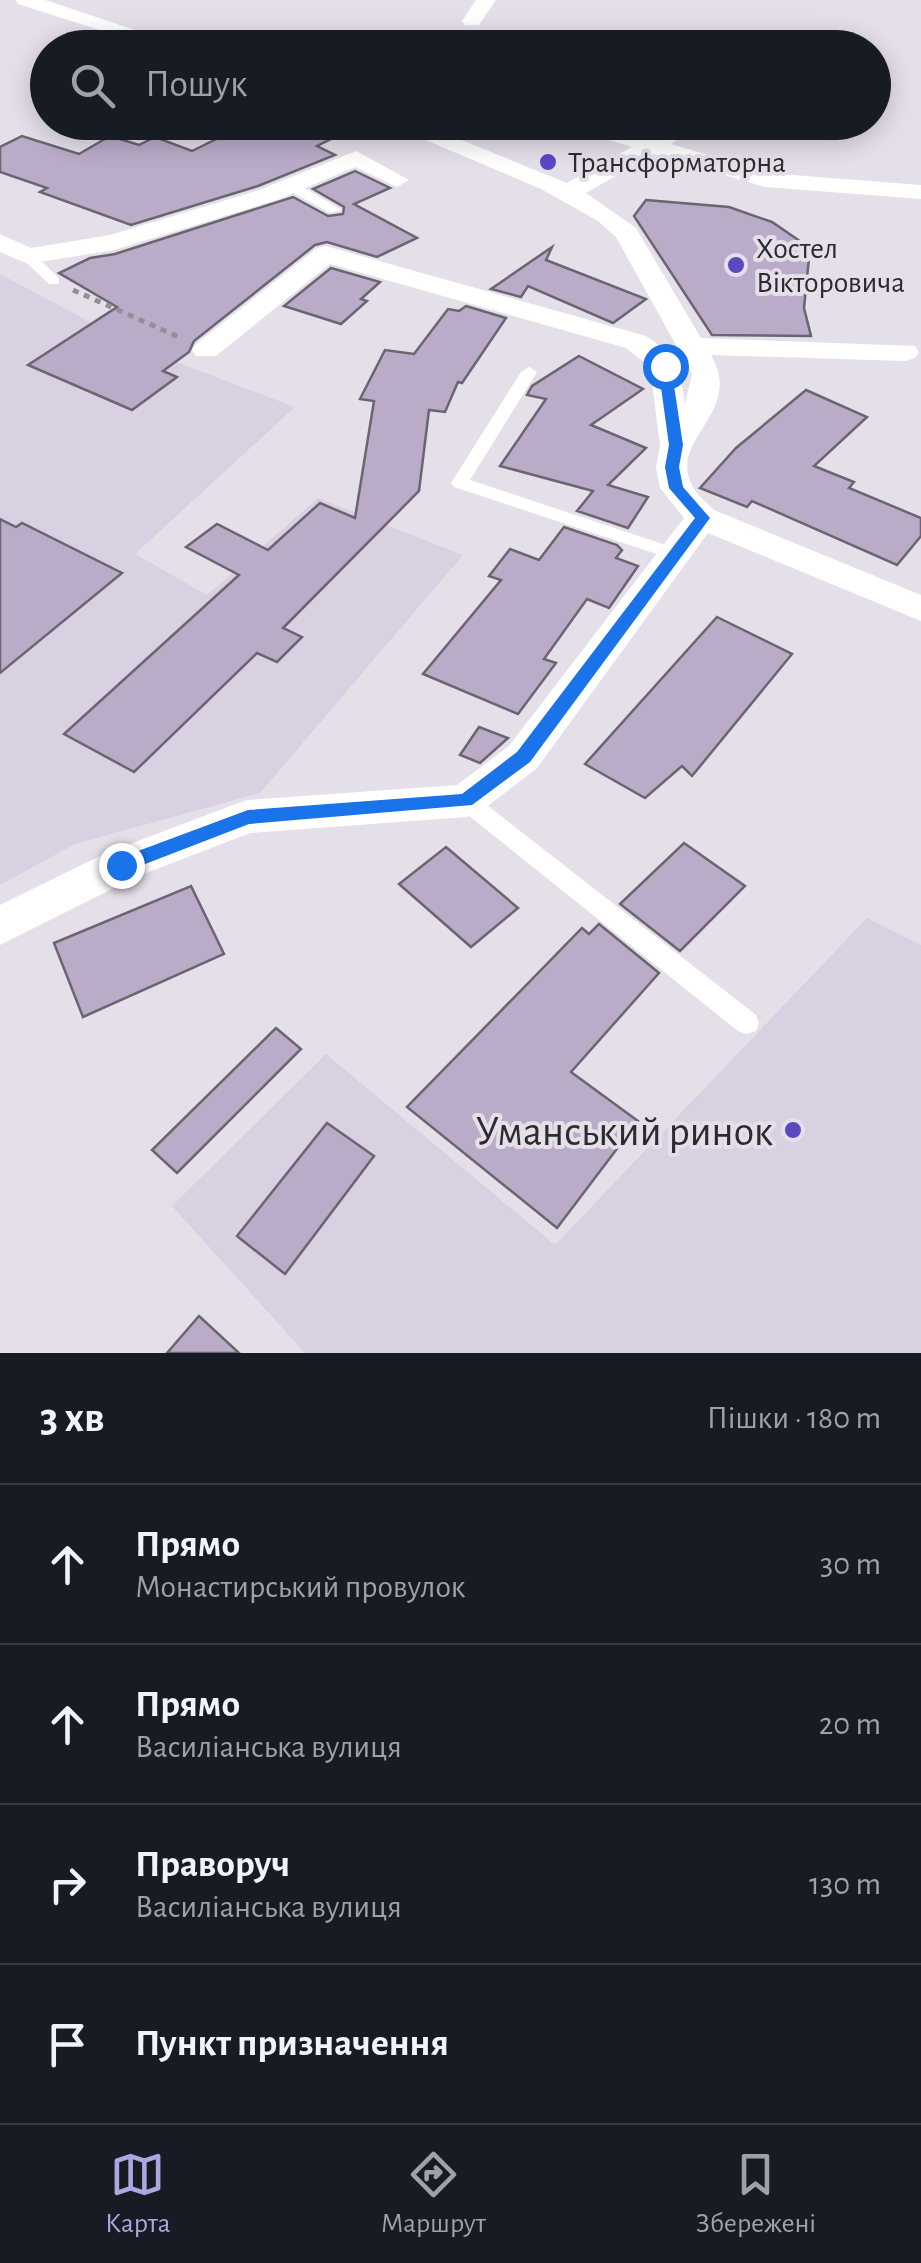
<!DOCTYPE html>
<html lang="uk">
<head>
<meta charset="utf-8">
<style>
  :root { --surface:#171b24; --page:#20242c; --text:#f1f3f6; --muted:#9ea1a6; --line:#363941; --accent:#ada7df }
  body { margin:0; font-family:"Alegreya Sans",sans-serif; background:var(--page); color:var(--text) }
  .stop { position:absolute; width:30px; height:30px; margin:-22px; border:8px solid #1a73e8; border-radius:50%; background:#fff }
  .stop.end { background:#1a73e8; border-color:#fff; box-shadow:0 2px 10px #0008 }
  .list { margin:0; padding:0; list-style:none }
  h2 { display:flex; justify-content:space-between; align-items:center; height:130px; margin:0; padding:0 40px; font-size:42px }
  h2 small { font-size:32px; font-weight:400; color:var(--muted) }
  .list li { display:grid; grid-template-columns:65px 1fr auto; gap:30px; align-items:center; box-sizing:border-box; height:160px; padding:0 40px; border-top:2px solid var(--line) }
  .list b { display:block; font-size:38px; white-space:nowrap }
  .list p { margin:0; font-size:32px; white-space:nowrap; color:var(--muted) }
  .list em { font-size:32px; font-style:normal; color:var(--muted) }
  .icon { flex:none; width:55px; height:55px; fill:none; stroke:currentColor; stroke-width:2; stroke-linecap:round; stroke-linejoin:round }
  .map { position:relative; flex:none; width:921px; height:1353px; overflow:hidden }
  .search { position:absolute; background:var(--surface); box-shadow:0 5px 25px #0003; left:30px; right:30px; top:30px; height:110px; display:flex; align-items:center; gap:25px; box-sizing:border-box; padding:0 35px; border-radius:55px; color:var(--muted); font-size:38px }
  .sheet { height:770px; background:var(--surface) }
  nav { display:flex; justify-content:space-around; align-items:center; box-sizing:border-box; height:140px; border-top:2px solid var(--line); background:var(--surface); font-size:28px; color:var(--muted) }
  nav a { display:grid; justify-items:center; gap:5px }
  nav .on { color:var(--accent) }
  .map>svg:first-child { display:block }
  .built { fill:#d9d0e2 }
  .building { fill:#baabc9; stroke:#6a656f; stroke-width:2.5 }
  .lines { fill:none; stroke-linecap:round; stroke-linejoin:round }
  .path-far1 { stroke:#938f97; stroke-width:4; stroke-dasharray:5 5; stroke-linecap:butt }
  .path { stroke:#938f97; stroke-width:5; stroke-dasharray:6 6; stroke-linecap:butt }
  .service { fill:#fff; fill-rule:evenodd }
  .minor { fill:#fff; fill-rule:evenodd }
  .route { fill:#1a73e8 }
  .poi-dot { fill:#594ac2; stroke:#e5dfea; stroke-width:4 }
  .labels { text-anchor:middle; stroke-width:8; stroke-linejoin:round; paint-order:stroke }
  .far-poi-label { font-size:30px; fill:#2d2b2f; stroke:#e5dfea; text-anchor:start }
  .near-poi-label { font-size:42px; fill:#2d2b2f; stroke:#e5dfea; text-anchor:end }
</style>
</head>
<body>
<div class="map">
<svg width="921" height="1353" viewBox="0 0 921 1353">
  <rect width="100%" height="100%" fill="#e5dfea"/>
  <g class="built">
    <path d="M0,274L139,348L295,407L135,554L207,595L318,498L463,555L260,793L75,844L0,885Z"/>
    <path d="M867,918L921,945V1353H305L172,1206L326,1054L555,1245Z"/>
  </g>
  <g class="building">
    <path d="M251,122H366L317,146L335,155L258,186L131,225L40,192L47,188L0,172V147L22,136L79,154L110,136L139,145L155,137L192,151Z"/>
    <path d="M355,171L390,188L354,204L417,238L377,257L327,242L315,245L194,341L189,352L163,371L177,377L132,410L28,365L117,307L59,273L90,258L115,254L293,197L328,216L343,214L344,207L313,189Z"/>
    <path d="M646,200L729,207L772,222L810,248L804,308L811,336L712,335L634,216Z"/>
    <path d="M552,247L546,260L646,299L613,323L528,286L521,297L491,289Z"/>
    <path d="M331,268L380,282L361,299L367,301L341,324L284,306Z"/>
    <path d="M466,306L506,318L462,383L458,382L445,412L429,410L419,491L283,628L302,637L277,662L257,653L134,772L64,734L239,575L186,547L217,524L268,550L320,503L355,518L374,401L360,399L385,350L414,354L448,309L459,311Z"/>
    <path d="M579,356L643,389L591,425L646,448L608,485L648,497L628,528L577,511L593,491L500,466L546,399L527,395L532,386Z"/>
    <path d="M806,390L867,417L814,466L854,482L849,488L921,518V536L897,565L752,501L747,507L700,488L736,448Z"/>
    <path d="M0,519L16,527L22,523L122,573L0,673Z"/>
    <path d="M564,527L617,545L622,550L616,558L638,566L609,608L587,599L544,659L556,663L518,714L423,674L501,580L489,576L510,549L539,560Z"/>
    <path d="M717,617L792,654L692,776L682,766L645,798L585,764Z"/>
    <path d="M479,727L508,738L480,763L460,755Z"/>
    <path d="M684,843L745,886L680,951L620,904Z"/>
    <path d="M446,847L518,908L471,947L399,884Z"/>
    <path d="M191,886L224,954L83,1017L54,943Z"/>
    <path d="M599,924L659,973L571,1072L638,1121L557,1228L407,1107L582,928L589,934Z"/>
    <path d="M276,1028L301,1049L177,1173L152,1150Z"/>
    <path d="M327,1123L374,1156L285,1274L237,1236Z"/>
    <path d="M199,1316L239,1353H167Z"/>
  </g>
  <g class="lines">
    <path class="path-far1" d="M440,48L454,35"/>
    <path class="path" d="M73,290L181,338"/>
    <g class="service">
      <path d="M286,183H296L342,210L330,213L286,189Z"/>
      <path d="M23,253H33L59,278V284H49L23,259Z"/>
      <path d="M529,367L537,372L470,480L684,551L687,555L684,559H672L454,487L451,483L521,372Z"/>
      <path d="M466,792L474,795L756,1015L759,1023L756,1031L747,1034L738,1031L458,807L455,801L458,795Z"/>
    </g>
    <g class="minor">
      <path d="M15,0H45L189,48H156L18,4Z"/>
      <path d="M476,0H496L479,25H465L462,21Z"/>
      <path d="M383,122H417L567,183L632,147L567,127L564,122H601L649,137L674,122H703L671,144L767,173L921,185V199L765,187L654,154L586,193L636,228L701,338L915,346L919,352L915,358L905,361L711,355C745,414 666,439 693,487C697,495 707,503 714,510L921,595V621L708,533L537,768L480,812L466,817L250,833L136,877L0,945V905L106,853L233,805L248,800L457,785L509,746L684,518L660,488L656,467L660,445L650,367L626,348L330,264L216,356H196L192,350L196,344L317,248L326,246L646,336C679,358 680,366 685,404L692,374L616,237L598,221L541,189Z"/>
      <path d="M356,151L409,180L397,187L355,167L277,200L114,250L28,264L0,252V234L31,248L110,235L259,190Z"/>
    </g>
  </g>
  <path class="route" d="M665,363L671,366L683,445L679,467L683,487L710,518L530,762L472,805L249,824L127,871H114V860L248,810L462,794L517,752L695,518L669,488L665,467L669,445L658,366Z"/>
  <g class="poi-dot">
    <circle cx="548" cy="162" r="10"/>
    <circle cx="736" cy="265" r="10"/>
    <circle cx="793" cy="1130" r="10"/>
  </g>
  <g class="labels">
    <g class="far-poi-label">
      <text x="568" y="172">Трансформаторна</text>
      <text x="756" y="258">Хостел<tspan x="756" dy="34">Вікторовича</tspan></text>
    </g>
    <g class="near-poi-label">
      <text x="773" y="1145">Уманський ринок</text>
    </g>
  </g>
</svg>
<div class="stop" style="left:665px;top:366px"></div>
<div class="stop end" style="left:121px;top:865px"></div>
<div class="search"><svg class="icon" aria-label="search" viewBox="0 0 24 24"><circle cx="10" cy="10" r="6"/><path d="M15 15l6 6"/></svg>Пошук</div>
</div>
<section class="sheet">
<h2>3 хв<small>Пішки · 180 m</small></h2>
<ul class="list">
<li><svg class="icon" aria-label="ahead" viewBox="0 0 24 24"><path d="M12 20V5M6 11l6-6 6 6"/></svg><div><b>Прямо</b><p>Монастирський провулок</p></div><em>30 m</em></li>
<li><svg class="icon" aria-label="ahead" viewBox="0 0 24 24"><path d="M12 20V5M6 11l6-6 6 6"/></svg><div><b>Прямо</b><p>Василіанська вулиця</p></div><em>20 m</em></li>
<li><svg class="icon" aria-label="right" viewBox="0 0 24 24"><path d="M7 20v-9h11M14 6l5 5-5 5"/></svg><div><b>Праворуч</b><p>Василіанська вулиця</p></div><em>130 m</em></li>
<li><svg class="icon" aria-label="arrive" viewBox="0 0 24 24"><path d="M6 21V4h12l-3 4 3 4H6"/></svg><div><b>Пункт призначення</b></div></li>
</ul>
</section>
<nav>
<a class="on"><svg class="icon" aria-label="map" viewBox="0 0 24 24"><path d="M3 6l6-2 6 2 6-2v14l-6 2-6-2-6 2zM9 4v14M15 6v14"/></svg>Карта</a>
<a><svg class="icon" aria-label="directions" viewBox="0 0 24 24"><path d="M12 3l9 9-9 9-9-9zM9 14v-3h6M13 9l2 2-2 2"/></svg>Маршрут</a>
<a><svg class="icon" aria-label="saved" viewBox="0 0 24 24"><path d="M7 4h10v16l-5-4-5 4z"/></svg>Збережені</a>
</nav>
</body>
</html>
